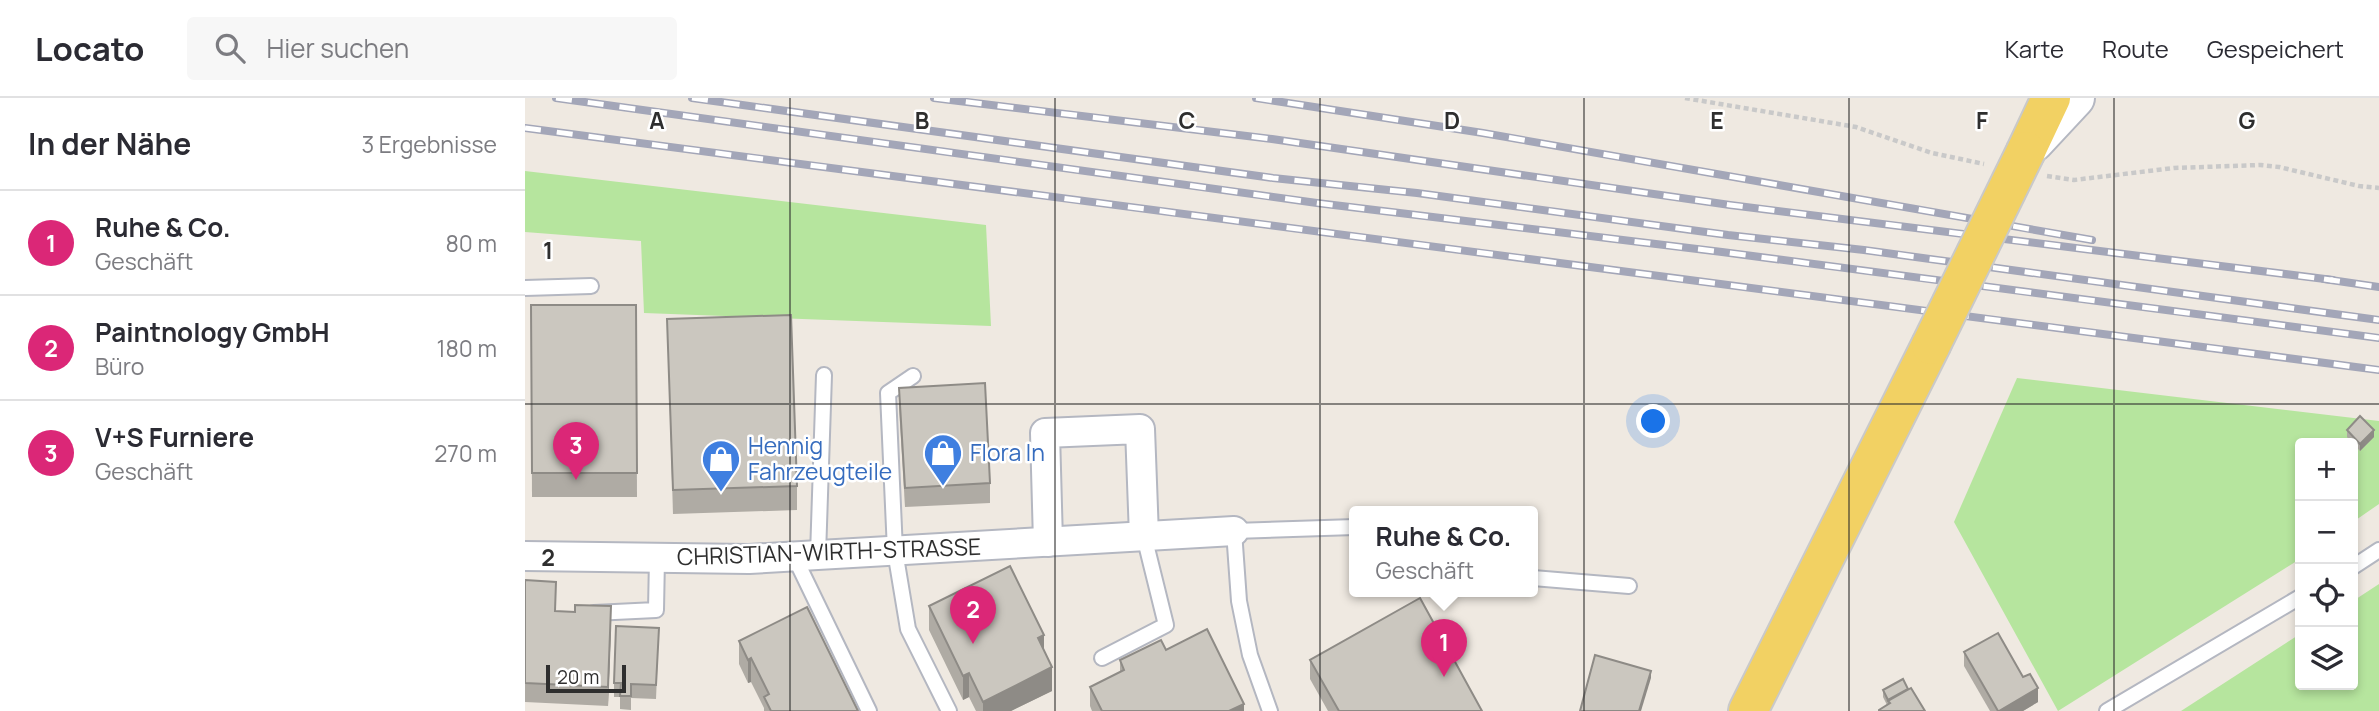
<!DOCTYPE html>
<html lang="de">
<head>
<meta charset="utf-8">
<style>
  :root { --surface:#fff; --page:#f7f7f7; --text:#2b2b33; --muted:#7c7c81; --line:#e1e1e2; --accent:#db2777 }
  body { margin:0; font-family:Manrope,sans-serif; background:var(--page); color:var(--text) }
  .controls { position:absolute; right:21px; bottom:21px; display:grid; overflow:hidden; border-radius:7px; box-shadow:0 4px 10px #0003 }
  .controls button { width:63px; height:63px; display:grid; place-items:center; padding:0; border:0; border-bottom:2px solid var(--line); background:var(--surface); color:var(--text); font:35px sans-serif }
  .scale { position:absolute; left:21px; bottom:18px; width:80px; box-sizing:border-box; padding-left:7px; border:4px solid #2e2e2e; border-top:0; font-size:19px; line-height:24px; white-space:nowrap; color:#2e2e2e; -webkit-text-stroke:5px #fff; paint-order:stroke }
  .you { position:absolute; left:1129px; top:324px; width:24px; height:24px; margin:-18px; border:5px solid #fff; border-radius:50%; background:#1a73e8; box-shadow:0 0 0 10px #1a73e833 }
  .badge { display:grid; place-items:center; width:46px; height:46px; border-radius:50%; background:var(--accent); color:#fff; font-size:23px; font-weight:700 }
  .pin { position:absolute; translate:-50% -58px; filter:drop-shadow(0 2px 4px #0008) }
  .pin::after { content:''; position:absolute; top:37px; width:24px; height:21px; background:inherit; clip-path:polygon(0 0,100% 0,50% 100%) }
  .popup { position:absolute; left:824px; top:408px; width:189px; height:91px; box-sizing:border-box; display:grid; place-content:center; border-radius:7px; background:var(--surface); filter:drop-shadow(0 2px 5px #0005); font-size:23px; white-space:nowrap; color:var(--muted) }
  .popup b { font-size:26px; color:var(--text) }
  .popup::after { content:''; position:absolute; left:50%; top:100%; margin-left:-14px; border:14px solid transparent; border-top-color:var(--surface) }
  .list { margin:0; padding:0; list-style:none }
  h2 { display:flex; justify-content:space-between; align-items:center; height:91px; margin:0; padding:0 28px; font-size:30px }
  h2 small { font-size:23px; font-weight:400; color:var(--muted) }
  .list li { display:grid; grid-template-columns:46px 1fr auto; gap:21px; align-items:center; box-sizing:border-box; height:105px; padding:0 28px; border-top:2px solid var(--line) }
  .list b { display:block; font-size:26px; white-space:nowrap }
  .list p { margin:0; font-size:23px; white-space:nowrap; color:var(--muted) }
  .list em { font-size:23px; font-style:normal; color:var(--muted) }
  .icon { flex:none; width:38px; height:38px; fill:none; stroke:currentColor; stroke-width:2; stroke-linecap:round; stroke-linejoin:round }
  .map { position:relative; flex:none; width:1854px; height:613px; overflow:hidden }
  header { display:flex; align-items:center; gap:42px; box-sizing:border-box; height:98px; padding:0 35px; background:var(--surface); border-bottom:2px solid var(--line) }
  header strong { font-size:33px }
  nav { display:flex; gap:38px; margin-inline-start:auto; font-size:24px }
  .search { width:490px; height:63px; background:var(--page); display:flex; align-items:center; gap:18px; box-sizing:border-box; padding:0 24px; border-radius:7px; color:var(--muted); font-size:26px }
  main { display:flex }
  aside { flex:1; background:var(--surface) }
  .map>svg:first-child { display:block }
  .green { fill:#b6e59e }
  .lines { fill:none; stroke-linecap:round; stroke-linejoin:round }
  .service-casing { stroke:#b4b7c1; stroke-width:18 }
  .minor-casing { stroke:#b4b7c1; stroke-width:32 }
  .secondary-casing { stroke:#b4b7c1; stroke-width:42 }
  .primary-casing { stroke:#c9c9c9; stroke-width:42 }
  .path { stroke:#c9c9c9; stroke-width:4.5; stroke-dasharray:5 3.5; stroke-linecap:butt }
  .service { stroke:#fff; stroke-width:14 }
  .minor { stroke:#fff; stroke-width:28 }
  .secondary { stroke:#fff; stroke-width:38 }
  .primary { stroke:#f2d163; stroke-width:38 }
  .rail-casing { stroke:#a3a6b8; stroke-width:8 }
  .rail { stroke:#fff; stroke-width:5; stroke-dasharray:16; stroke-linecap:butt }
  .primary-bridge-casing { stroke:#c9c9c9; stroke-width:42; stroke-linecap:butt }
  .primary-bridge { stroke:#f2d163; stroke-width:38 }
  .wall { fill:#afaba4 }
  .shaded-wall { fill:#8e8b86 }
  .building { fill:#cbc7bf; stroke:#8e8b86; stroke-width:2 }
  .grid { fill:none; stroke:#2e2e2e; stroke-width:2; stroke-opacity:0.55 }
  .labels { text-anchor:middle; stroke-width:5; stroke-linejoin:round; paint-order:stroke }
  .shop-label { font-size:23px; fill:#366cbe; stroke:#fff; text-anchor:start }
  .street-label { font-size:23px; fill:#2e2e2e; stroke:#fff }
  .grid-label { font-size:23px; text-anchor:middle; font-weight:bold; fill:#2e2e2e; stroke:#fff; stroke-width:5; stroke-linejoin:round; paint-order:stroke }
</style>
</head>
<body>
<header>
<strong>Locato</strong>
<div class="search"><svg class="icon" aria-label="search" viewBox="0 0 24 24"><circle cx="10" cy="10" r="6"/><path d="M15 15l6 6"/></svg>Hier suchen</div>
<nav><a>Karte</a><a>Route</a><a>Gespeichert</a></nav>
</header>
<main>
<aside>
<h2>In der Nähe<small>3 Ergebnisse</small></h2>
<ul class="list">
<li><span class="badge">1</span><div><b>Ruhe &amp; Co.</b><p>Geschäft</p></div><em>80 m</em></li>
<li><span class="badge">2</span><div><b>Paintnology GmbH</b><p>Büro</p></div><em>180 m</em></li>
<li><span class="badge">3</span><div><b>V+S Furniere</b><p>Geschäft</p></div><em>270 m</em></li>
</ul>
</aside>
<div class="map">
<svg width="1854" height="613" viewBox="0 0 1854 613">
  <rect width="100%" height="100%" fill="#efe9e1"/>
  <g class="green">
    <path d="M0,73L461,127L466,228L119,215L116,143L0,134Z"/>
    <path d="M1492,280L1854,323V406L1828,424V345H1775V461L1533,613L1429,424Z"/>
    <path d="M1854,486V613H1656L1775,536V587H1828V503Z"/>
  </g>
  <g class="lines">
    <g class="service-casing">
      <g id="service">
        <path d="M0,190L66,188"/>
        <path d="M388,278L363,295L370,453L383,531L424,613"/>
        <path d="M293,457L299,277"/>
        <path d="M269,458L344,613"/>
        <path d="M1828,469L1854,452"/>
        <path d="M1008,480L1104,488"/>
        <path d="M69,515L131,512L132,460"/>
        <path d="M577,560L641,527L619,438"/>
        <path d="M745,613L725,557L714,503L709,433L830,429"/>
        <path d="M1582,613L1775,499"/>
      </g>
    </g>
    <g class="minor-casing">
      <g id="minor">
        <path d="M523,444L520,335L615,331L619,438"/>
        <path d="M0,458L224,461L709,433"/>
      </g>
    </g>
    <g class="secondary-casing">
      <path id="secondary" d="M1509,44L1550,0"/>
    </g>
    <g class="primary-casing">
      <g id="primary">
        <path d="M1501,53L1526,0"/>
        <path d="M1223,613L1406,247"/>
      </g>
    </g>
    <g class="path">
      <path d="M1160,0L1331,29L1407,55L1459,66"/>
      <path d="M1522,78L1549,82L1649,70L1735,67L1754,69L1834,88L1854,90"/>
    </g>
    <use href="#service" class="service"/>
    <use href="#minor" class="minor"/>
    <use href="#secondary" class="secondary"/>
    <use href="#primary" class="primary"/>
    <g class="rail-casing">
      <g id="rail">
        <path d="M31,0L792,105L1197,154L1854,240"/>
        <path d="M167,0L748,80L892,95L1203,137L1339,152L1854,222"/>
        <path d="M409,0L747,41L1205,107L1808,182"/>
        <path d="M731,0L958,35L1567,142"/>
        <path d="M0,30L1854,272"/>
        <path d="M1799,181L1854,189"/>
      </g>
    </g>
    <use href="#rail" class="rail"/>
    <g class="primary-bridge-casing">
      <path id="primary-bridge" d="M1406,247L1501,53"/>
    </g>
    <use href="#primary-bridge" class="primary-bridge"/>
  </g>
  <g class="wall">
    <path d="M6,207H111L112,399H7Z"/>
    <path d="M142,221L272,388V412L148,416Z"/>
    <path d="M374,290L465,385V405L380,409L374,309Z"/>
    <path d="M1822,332L1849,339L1835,353L1822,339Z"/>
    <path d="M0,482L31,513L86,527L83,608L0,604Z"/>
    <path d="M404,508L519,552L527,593L486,613H451L444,599L438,602L404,532Z"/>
    <path d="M134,530L131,601L106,600V612L95,611V599H89V585Z"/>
    <path d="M214,543L333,613H239V610L226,584L223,585L214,566Z"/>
    <path d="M641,552L719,613H567L565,608V589L595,574V562Z"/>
    <path d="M1439,554L1513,604L1498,613H1465L1439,568Z"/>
    <path d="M785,562L957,613H803L785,581Z"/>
    <path d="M1383,591L1400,613H1354V612L1362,607L1358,599V592Z"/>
  </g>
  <g class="shaded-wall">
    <path d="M1849,332V339L1835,353V346Z"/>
    <path d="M86,508V527L83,608V589Z"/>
    <path d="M519,537V560L513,540Z"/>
    <path d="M226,560V584L223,585V562Z"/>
    <path d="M527,569V593L486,613H458V604Z"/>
    <path d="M1126,573V580L1116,613H1114Z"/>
    <path d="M444,575V599L438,602V578Z"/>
    <path d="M1513,590V604L1498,613H1474Z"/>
    <path d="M719,606V613H704Z"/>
  </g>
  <g class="building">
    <path d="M6,207H111L112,375H7Z"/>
    <path d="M266,217L272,388L148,392L142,221Z"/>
    <path d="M460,285L465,385L380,390L374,290Z"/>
    <path d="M1835,318L1849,332L1835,346L1822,332Z"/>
    <path d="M485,468L519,537L513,540L527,569L458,604L444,575L438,578L404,508Z"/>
    <path d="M0,482L31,484L30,513L50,514V507L86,508L83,589L0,585Z"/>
    <path d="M895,500L957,613H814L785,562Z"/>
    <path d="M282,509L333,613H246L239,599L244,596L226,560L223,562L214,543Z"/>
    <path d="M91,528L134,530L131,587L106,586V598H95L96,585H89Z"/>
    <path d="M682,531L719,606L704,613H577L565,589L599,572L595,562L636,542L641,552Z"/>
    <path d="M1473,535L1498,579L1505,576L1513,590L1474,613H1473L1439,554Z"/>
    <path d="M1070,557L1126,573L1114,613H1055Z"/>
    <path d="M1378,581L1383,591L1363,602L1358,592Z"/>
    <path d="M1386,590L1400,613H1354V612L1365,605L1363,603Z"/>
  </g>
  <path class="grid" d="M265,0V613M530,0V613M795,0V613M1059,0V613M1324,0V613M1589,0V613M0,306H1854"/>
  <defs>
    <g id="shop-pin" transform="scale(2.0125)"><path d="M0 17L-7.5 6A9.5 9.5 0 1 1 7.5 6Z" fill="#3f7fe0" stroke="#fff"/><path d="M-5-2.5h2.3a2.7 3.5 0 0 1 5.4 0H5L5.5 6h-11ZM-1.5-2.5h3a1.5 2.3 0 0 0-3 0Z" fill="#fff"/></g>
  </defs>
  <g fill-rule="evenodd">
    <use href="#shop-pin" x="418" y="355"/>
    <use href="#shop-pin" x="196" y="361"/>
  </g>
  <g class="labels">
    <g class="shop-label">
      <text x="223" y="356">Hennig<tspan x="223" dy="26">Fahrzeugteile</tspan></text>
      <text x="445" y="363">Flora In</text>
    </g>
    <g class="street-label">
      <text transform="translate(304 454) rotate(-2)" y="8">CHRISTIAN-WIRTH-STRASSE</text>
    </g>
  </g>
  <g class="grid-label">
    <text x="132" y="31">A</text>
    <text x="397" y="31">B</text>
    <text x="662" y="31">C</text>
    <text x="927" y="31">D</text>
    <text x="1192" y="31">E</text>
    <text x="1457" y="31">F</text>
    <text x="1722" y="31">G</text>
    <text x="23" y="161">1</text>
    <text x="23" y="468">2</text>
  </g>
</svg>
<div class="controls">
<button>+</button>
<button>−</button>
<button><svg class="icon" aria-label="locate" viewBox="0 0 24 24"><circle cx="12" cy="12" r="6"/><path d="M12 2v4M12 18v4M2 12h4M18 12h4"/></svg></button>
<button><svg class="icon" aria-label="layers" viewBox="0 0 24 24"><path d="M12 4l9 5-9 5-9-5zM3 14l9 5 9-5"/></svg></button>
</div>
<div class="scale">20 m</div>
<div class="you"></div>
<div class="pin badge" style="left:919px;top:579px">1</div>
<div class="popup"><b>Ruhe &amp; Co.</b>Geschäft</div>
<div class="pin badge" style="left:448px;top:546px">2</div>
<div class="pin badge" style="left:51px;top:382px">3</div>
</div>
</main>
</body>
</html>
